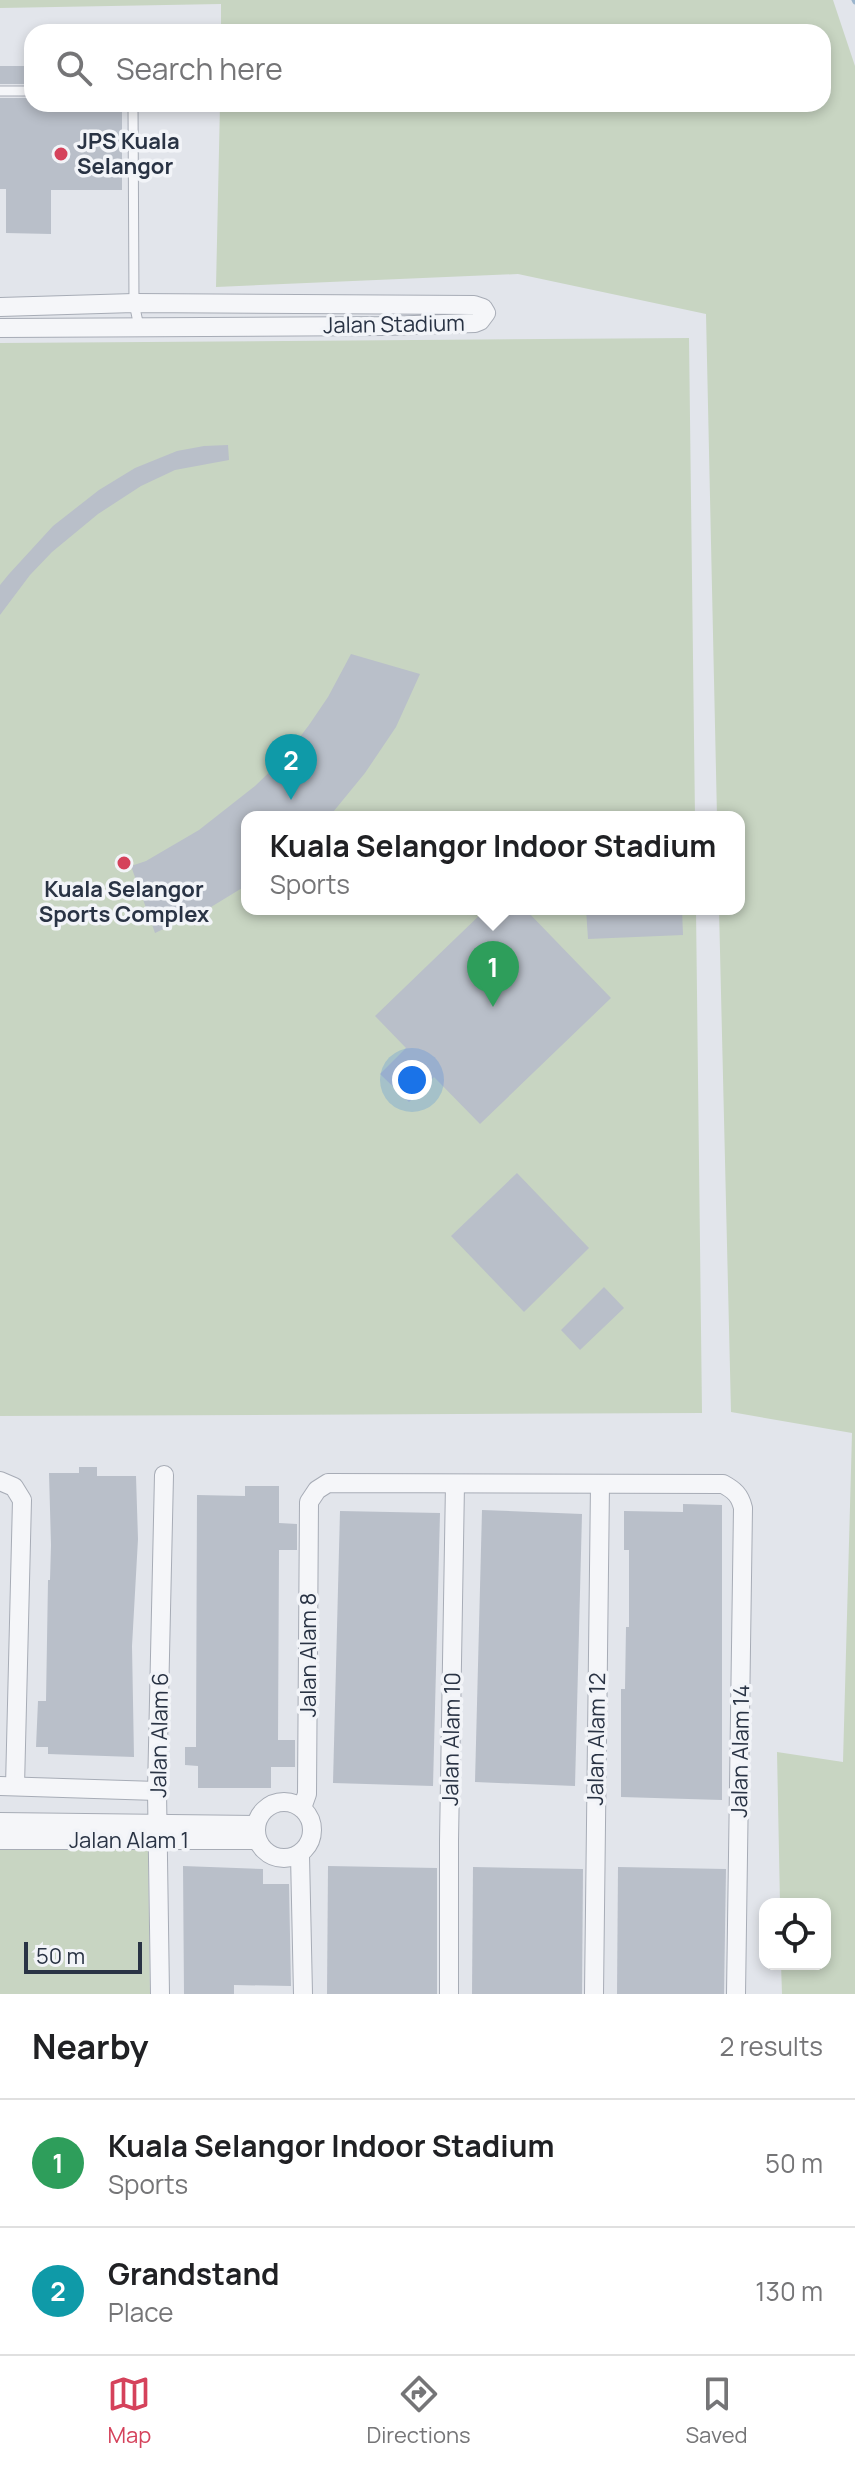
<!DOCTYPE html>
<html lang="en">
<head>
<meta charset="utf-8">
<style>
  :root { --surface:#fff; --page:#f6f6f6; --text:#202124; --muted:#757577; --line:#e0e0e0; --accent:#d5425b }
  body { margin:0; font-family:Manrope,sans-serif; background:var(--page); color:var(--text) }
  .controls { position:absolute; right:24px; bottom:24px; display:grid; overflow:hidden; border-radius:16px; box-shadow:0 4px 12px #0003 }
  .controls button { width:72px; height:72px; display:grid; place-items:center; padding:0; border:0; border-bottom:2px solid var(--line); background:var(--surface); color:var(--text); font:40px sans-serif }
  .scale { position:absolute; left:24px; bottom:20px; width:118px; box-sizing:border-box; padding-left:8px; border:4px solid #293344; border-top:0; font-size:22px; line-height:28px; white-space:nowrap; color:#293344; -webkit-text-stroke:6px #f2f4f8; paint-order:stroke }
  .you { position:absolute; left:412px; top:1080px; width:28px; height:28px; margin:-20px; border:6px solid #fff; border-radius:50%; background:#1a73e8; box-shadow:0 0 0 12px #1a73e833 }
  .badge { display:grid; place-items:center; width:52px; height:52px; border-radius:50%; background:var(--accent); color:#fff; font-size:26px; font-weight:700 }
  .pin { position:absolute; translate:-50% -66px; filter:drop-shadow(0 2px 4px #0008) }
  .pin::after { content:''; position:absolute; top:42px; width:28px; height:24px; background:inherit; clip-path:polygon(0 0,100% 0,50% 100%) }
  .popup { position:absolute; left:241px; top:811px; width:504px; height:104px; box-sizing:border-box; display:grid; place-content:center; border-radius:16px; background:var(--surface); filter:drop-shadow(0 2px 6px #0005); font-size:26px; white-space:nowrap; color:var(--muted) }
  .popup b { font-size:30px; color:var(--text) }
  .popup::after { content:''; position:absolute; left:50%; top:100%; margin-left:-16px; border:16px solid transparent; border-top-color:var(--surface) }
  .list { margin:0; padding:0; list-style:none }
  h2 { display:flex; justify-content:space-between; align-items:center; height:104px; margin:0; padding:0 32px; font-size:34px }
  h2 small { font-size:26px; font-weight:400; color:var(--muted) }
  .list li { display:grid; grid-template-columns:52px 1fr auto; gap:24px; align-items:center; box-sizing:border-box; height:128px; padding:0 32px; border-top:2px solid var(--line) }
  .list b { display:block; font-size:30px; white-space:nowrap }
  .list p { margin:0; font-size:26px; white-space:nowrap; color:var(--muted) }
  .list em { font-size:26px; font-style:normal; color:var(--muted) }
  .icon { flex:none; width:44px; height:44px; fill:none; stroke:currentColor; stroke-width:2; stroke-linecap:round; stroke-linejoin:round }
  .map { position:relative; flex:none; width:855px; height:1994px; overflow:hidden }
  .search { position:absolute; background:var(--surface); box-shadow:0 4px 12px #0003; left:24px; right:24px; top:24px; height:88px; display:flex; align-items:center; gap:20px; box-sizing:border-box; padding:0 28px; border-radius:24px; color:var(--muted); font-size:30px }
  .sheet { height:360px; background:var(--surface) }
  nav { display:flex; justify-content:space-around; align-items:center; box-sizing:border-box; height:112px; border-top:2px solid var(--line); background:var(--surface); font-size:22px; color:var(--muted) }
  nav a { display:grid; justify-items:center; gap:4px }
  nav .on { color:var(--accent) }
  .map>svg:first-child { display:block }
  .green { fill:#c8d5c2 }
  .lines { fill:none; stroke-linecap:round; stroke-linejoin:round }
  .stream { stroke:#9bb4cc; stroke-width:5 }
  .building { fill:#b9bfc9 }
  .service-casing { stroke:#a7acb6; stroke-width:11 }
  .minor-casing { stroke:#a7acb6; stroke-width:20 }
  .service { stroke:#f5f6f9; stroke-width:9 }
  .minor { stroke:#f5f6f9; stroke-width:18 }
  .poi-dot { fill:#d5425b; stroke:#f2f4f8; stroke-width:3 }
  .labels { text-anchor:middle; stroke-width:7; stroke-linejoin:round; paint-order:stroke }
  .poi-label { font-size:22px; font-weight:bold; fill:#293344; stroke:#f2f4f8; text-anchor:start }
  .street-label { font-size:22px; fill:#293344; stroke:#f2f4f8 }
</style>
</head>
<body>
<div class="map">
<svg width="855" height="1994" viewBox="0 0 855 1994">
  <rect width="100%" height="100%" fill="#e2e5eb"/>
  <g class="green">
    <path d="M0,0H833L855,66V1994H782L781,1964H825V1904H780L777,1752L843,1762L852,1433L731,1412L719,909H739V817H717L706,314L518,274L216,287L220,104H823V32H221V4L0,8Z"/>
    <path d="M689,338L695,817H247V909H696L702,1413L0,1416V343Z"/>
    <path d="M148,1849L150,1994H0V1850Z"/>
  </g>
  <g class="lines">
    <path class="stream" d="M854,0L855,2"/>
  </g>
  <g class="building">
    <rect x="0" y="66" width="32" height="18"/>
    <path d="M0,98H32V104H122V190H51V234L6,233V189H0Z"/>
    <path d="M228,445L229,460L175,470L141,486L98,514L52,552L30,575L0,615V585L9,574L53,526L99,490L135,468L177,451L204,446Z"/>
    <path d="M351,654L420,674L396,727L365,773L329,817H247V885L211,907L155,933L131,866L146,861L199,830L255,786L284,758L309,725L328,697Z"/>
    <path d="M486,909H525L611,998L480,1124L434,1077L409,1102L380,1074L406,1048L375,1016Z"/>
    <path d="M586,909H682L683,935L588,939Z"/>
    <path d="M517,1173L589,1248L524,1312L451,1236Z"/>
    <path d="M604,1287L624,1308L580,1350L561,1330Z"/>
    <path d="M79,1467H97V1476H136L138,1539L132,1646L134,1757L48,1754V1747H36L38,1701H46L48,1580H50L51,1545L49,1473H79Z"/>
    <path d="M245,1486H279V1523L297,1524V1550H279L278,1740H295V1767H271V1788H198V1766L185,1765V1747H196L197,1495L245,1496Z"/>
    <path d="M683,1504L722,1505V1800L621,1797V1689H625L626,1627H629V1550H624V1511L683,1512Z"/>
    <path d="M482,1510L582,1514L575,1786L475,1782Z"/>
    <path d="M340,1511L440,1513L433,1786L333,1783Z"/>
    <path d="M183,1866L263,1869V1884H289L291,1986L234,1985V1994H184Z"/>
    <path d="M328,1866L437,1868V1994H327Z"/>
    <path d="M473,1867L583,1869L582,1994H472Z"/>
    <path d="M618,1867L726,1869L724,1994H617Z"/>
  </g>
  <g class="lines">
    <g class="service-casing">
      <g id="service">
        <path d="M0,91H32"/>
        <path d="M133,104L134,303L139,327"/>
      </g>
    </g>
    <g class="minor-casing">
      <g id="minor">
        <path d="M0,307L134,303L474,305L483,308L486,313L480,321L475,323L384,326L0,328"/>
        <path d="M0,1481L14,1487L22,1500L15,1786"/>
        <path d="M0,1786L157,1791"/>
        <circle cx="284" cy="1830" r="28"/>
        <path d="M302,1808L307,1794L309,1502L317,1490L328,1483L723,1484C734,1490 740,1495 743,1508L736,1994"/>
        <path d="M0,1822L256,1825"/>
        <path d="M0,1840H257"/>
        <path d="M300,1855L303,1994"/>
        <path d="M160,1994L157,1791L164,1475"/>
        <path d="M449,1994V1841L455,1484"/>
        <path d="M594,1994L600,1484"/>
      </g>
    </g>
    <use href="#service" class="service"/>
    <use href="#minor" class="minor"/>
  </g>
  <g class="poi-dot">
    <circle cx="61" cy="154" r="8"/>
    <circle cx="124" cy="863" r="8"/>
  </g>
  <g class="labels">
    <g class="poi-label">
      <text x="77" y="149">JPS Kuala<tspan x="77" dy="25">Selangor</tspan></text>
      <text x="124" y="897" text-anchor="middle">Kuala Selangor<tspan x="124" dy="25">Sports Complex</tspan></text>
    </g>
    <g class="street-label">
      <text transform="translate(394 324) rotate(-1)" y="8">Jalan Stadium</text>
      <text transform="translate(308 1655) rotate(-90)" y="8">Jalan Alam 8</text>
      <text transform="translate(159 1735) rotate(-89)" y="8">Jalan Alam 6</text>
      <text transform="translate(451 1739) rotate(-89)" y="8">Jalan Alam 10</text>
      <text transform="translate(596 1739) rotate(-89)" y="8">Jalan Alam 12</text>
      <text transform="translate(740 1751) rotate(-89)" y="8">Jalan Alam 14</text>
      <text x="129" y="1848">Jalan Alam 1</text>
    </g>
  </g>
</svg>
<div class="controls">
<button><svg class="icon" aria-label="locate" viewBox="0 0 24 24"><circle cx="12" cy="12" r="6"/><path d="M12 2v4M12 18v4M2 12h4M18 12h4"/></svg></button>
</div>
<div class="scale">50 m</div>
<div class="you"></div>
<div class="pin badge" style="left:493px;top:1007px;background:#2e9e5b">1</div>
<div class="popup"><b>Kuala Selangor Indoor Stadium</b>Sports</div>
<div class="pin badge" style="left:291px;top:800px;background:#0f9aa8">2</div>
<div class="search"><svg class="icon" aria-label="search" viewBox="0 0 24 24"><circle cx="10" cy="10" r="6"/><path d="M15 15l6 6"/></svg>Search here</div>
</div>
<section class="sheet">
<h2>Nearby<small>2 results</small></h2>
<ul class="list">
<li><span class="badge" style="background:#2e9e5b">1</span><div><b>Kuala Selangor Indoor Stadium</b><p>Sports</p></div><em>50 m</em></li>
<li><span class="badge" style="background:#0f9aa8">2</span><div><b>Grandstand</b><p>Place</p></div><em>130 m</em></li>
</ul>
</section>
<nav>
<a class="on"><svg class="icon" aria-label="map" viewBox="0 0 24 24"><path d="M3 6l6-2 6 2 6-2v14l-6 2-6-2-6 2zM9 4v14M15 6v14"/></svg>Map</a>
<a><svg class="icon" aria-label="directions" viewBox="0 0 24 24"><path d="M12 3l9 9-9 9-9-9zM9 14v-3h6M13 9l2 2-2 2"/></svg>Directions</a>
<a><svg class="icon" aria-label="saved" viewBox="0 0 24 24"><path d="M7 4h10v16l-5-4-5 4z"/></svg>Saved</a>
</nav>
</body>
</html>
